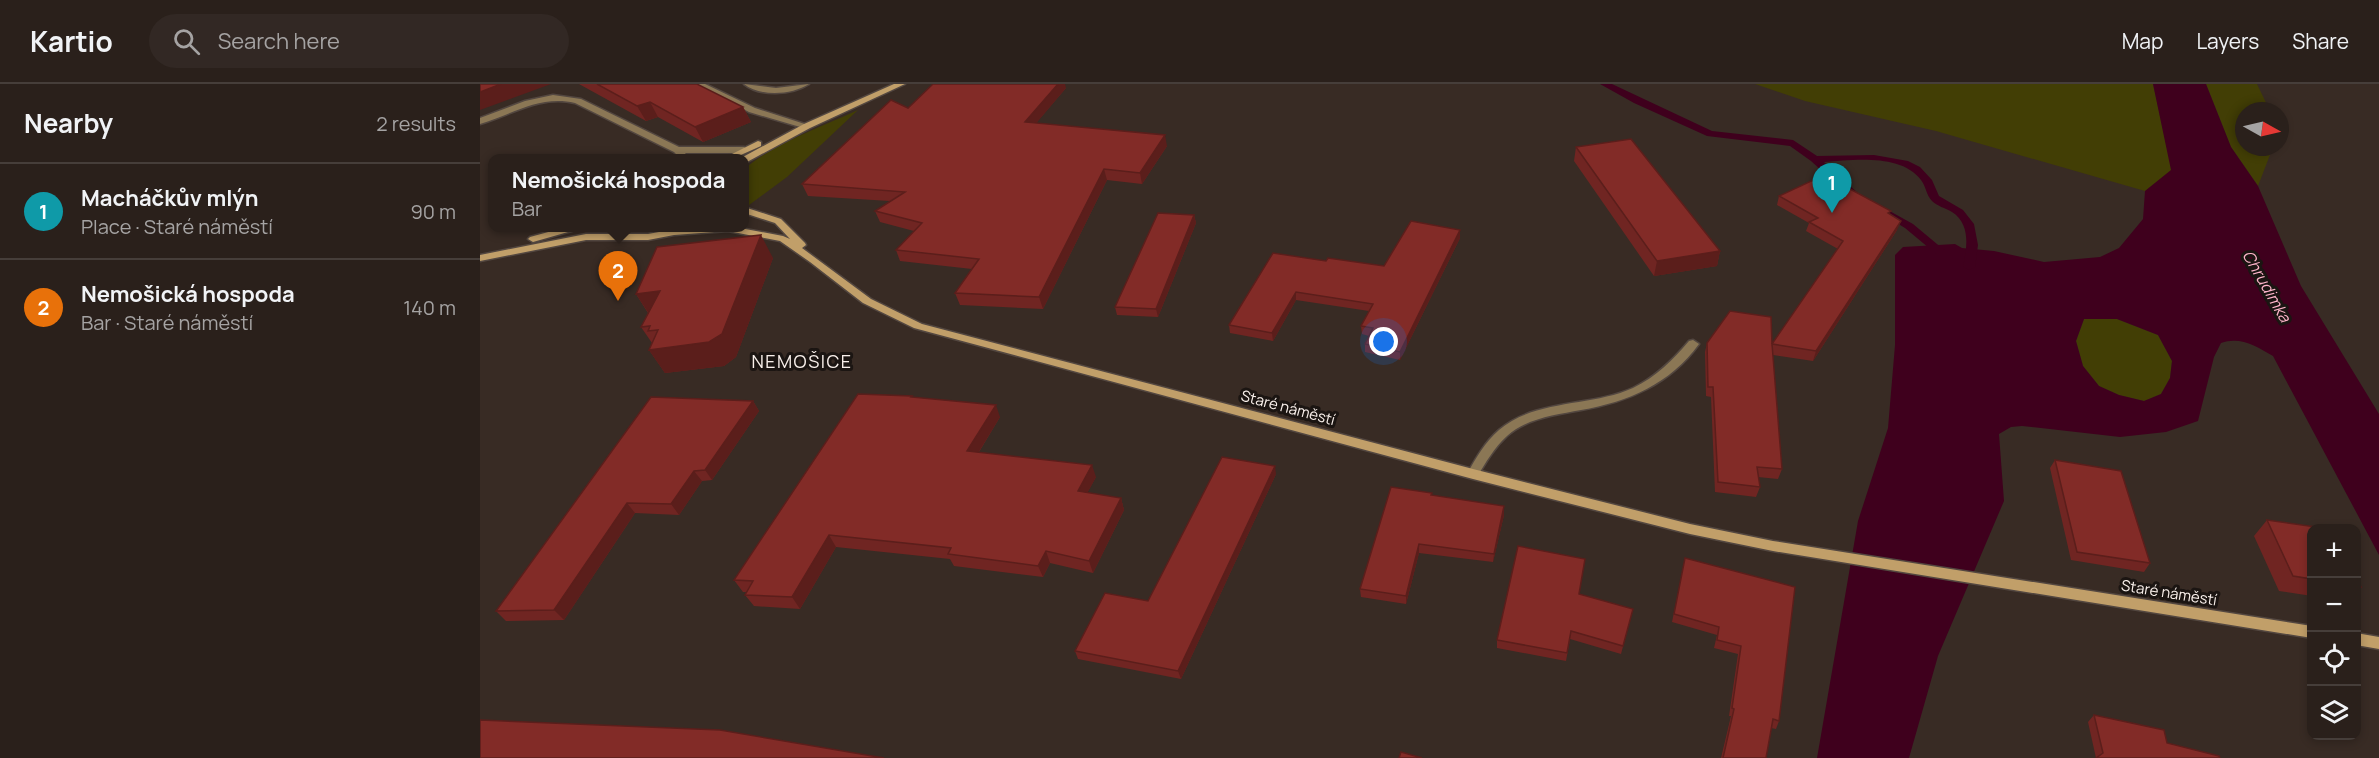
<!DOCTYPE html>
<html lang="en">
<head>
<meta charset="utf-8">
<style>
  :root { --surface:#2a201b; --page:#322824; --text:#f1f3f6; --muted:#a5a3a3; --line:#463e3a; --accent:#8bbbb9 }
  body { margin:0; font-family:Manrope,sans-serif; background:var(--page); color:var(--text) }
  .controls { position:absolute; right:18px; bottom:18px; display:grid; overflow:hidden; border-radius:12px; box-shadow:0 3px 9px #0003 }
  .controls button { width:54px; height:54px; display:grid; place-items:center; padding:0; border:0; border-bottom:2px solid var(--line); background:var(--surface); color:var(--text); font:30px sans-serif }
  .compass { position:absolute; left:1755px; top:18px; width:54px; height:54px; border-radius:50%; background:var(--surface); box-shadow:0 3px 9px #0003; rotate:98deg }
  .you { position:absolute; left:904px; top:258px; width:21px; height:21px; margin:-15px; border:4px solid #fff; border-radius:50%; background:#1a73e8; box-shadow:0 0 0 9px #1a73e833 }
  .badge { display:grid; place-items:center; width:39px; height:39px; border-radius:50%; background:var(--accent); color:#fff; font-size:20px; font-weight:700 }
  .pin { position:absolute; translate:-50% -50px; filter:drop-shadow(0 2px 3px #0008) }
  .pin::after { content:''; position:absolute; top:32px; width:21px; height:18px; background:inherit; clip-path:polygon(0 0,100% 0,50% 100%) }
  .popup { position:absolute; left:8px; top:70px; width:261px; height:78px; box-sizing:border-box; display:grid; place-content:center; border-radius:12px; background:var(--surface); filter:drop-shadow(0 2px 4px #0005); font-size:20px; white-space:nowrap; color:var(--muted) }
  .popup b { font-size:22px; color:var(--text) }
  .popup::after { content:''; position:absolute; left:50%; top:100%; margin-left:-12px; border:12px solid transparent; border-top-color:var(--surface) }
  .list { margin:0; padding:0; list-style:none }
  h2 { display:flex; justify-content:space-between; align-items:center; height:78px; margin:0; padding:0 24px; font-size:26px }
  h2 small { font-size:20px; font-weight:400; color:var(--muted) }
  .list li { display:grid; grid-template-columns:39px 1fr auto; gap:18px; align-items:center; box-sizing:border-box; height:96px; padding:0 24px; border-top:2px solid var(--line) }
  .list b { display:block; font-size:22px; white-space:nowrap }
  .list p { margin:0; font-size:20px; white-space:nowrap; color:var(--muted) }
  .list em { font-size:20px; font-style:normal; color:var(--muted) }
  .icon { flex:none; width:33px; height:33px; fill:none; stroke:currentColor; stroke-width:2; stroke-linecap:round; stroke-linejoin:round }
  .map { position:relative; flex:none; width:1899px; height:674px; overflow:hidden }
  header { display:flex; align-items:center; gap:36px; box-sizing:border-box; height:84px; padding:0 30px; background:var(--surface); border-bottom:2px solid var(--line) }
  header strong { font-size:28px }
  nav { display:flex; gap:33px; margin-inline-start:auto; font-size:21px }
  .search { width:420px; height:54px; background:var(--page); display:flex; align-items:center; gap:15px; box-sizing:border-box; padding:0 21px; border-radius:33px; color:var(--muted); font-size:22px }
  main { display:flex }
  aside { flex:1; background:var(--surface) }
  .map>svg:first-child { display:block }
  .green { fill:#423e05 }
  .water { fill:#3f001d; fill-rule:evenodd }
  .lines { fill:none; stroke-linecap:round; stroke-linejoin:round }
  .stream { fill:#3f001d; fill-rule:evenodd }
  .lane-casing { stroke:#534740; stroke-width:3 }
  .secondary-casing { stroke:#534740; stroke-width:3 }
  .lane { fill:#8b7755; fill-rule:evenodd }
  .secondary { fill:#c19f69; fill-rule:evenodd }
  .wall { fill:#702522 }
  .shaded-wall { fill:#5b1e1b }
  .building { fill:#822b27; stroke:#5b1e1b; stroke-width:1.5 }
  .labels { text-anchor:middle; stroke-width:6; stroke-linejoin:round; paint-order:stroke }
  .street-label { font-size:15px; fill:#f9f0eb; stroke:#1b1512 }
  .water-label { font-size:16px; font-style:italic; fill:#feb4ca; stroke:#1b1512 }
  .quarter-label { font-size:18px; letter-spacing:1.5px; fill:#f9f0eb; stroke:#1b1512 }
</style>
</head>
<body>
<header>
<strong>Kartio</strong>
<div class="search"><svg class="icon" aria-label="search" viewBox="0 0 24 24"><circle cx="10" cy="10" r="6"/><path d="M15 15l6 6"/></svg>Search here</div>
<nav><a>Map</a><a>Layers</a><a>Share</a></nav>
</header>
<main>
<aside>
<h2>Nearby<small>2 results</small></h2>
<ul class="list">
<li><span class="badge" style="background:#0f9aa8">1</span><div><b>Macháčkův mlýn</b><p>Place · Staré náměstí</p></div><em>90 m</em></li>
<li><span class="badge" style="background:#e8710a">2</span><div><b>Nemošická hospoda</b><p>Bar · Staré náměstí</p></div><em>140 m</em></li>
</ul>
</aside>
<div class="map">
<svg width="1899" height="674" viewBox="0 0 1899 674">
  <rect width="100%" height="100%" fill="#382b24"/>
  <g class="green">
    <path d="M1275,0H1673L1692,86L1665,107L1456,47L1325,17Z"/>
    <path d="M1726,0H1777L1790,27H1764V63H1793L1778,102L1751,63Z"/>
    <path d="M378,26L307,93L269,121L264,119V85C297,58 339,44 378,26Z"/>
    <path d="M1604,235H1637L1678,251L1692,277L1690,294L1681,310L1664,317L1639,311L1619,302L1603,282L1596,257Z"/>
  </g>
  <path class="water" d="M1673,0H1726L1751,63L1778,102L1821,202L1899,330V471L1793,272C1776,262 1760,252 1741,259L1734,273L1718,337L1686,348L1640,353L1542,342L1531,343L1519,350L1524,417L1458,572L1429,674H1337L1378,437L1408,344L1415,261V171L1423,163L1475,160L1482,164L1514,167L1564,178L1620,173L1639,164L1663,135L1665,107L1691,86ZM1604,235H1637L1678,251L1692,277L1690,294L1681,310L1664,317L1639,311L1619,302L1603,282L1596,257Z"/>
  <g class="lines">
    <g class="stream">
      <path d="M1120,0H1132L1232,47L1313,56L1337,72L1394,71L1428,77L1440,83L1452,96L1459,112L1483,126L1494,140L1498,161L1495,183L1489,186L1483,183C1487,164 1491,140 1472,128C1465,124 1457,122 1452,117C1446,111 1446,102 1441,96C1421,69 1372,76 1344,78L1381,112L1380,114H1372L1331,77L1310,62L1227,52L1154,19Z"/>
      <path d="M1406,125L1433,140L1469,170V174H1461L1425,144L1402,130L1401,128Z"/>
    </g>
    <g class="lane-casing">
      <g id="lane">
        <path d="M215,0H225L275,24L331,42L327,45L269,28Z"/>
        <path d="M264,0L296,4L329,0C312,11 280,13 264,0Z"/>
        <path d="M73,11L101,15L199,63H264L268,66L264,69H205L209,74H200L194,68L95,19C60,11 33,30 0,40V34L45,17Z"/>
        <path d="M1213,256L1219,260C1190,300 1148,318 1101,326C1075,331 1047,334 1027,352C1014,364 1006,378 997,393H989L987,390C996,374 1005,358 1019,346C1055,315 1111,323 1153,304C1176,293 1193,276 1209,257Z"/>
      </g>
    </g>
    <g class="secondary-casing">
      <g id="secondary">
        <path d="M414,0H425L330,44L267,78L264,79V74H261L324,40Z"/>
        <path d="M278,57L281,58V62L254,74H244Z"/>
        <path d="M264,123L301,135L325,159L326,161L322,164L391,215L442,240L993,385L1210,440L1293,457L1832,542V554L1293,467L1210,450L993,395L434,244L383,219L330,178L300,157L248,147L194,151L168,156H106L0,177V171L106,150H168L201,144H260L303,152L310,155L295,139L264,129Z"/>
        <path d="M83,144H97L95,146L53,158L48,155L50,153Z"/>
        <path d="M1876,549L1899,553V565L1876,561Z"/>
      </g>
    </g>
    <use href="#lane" class="lane"/>
    <use href="#secondary" class="secondary"/>
  </g>
  <g class="wall">
    <path d="M99,0H217L263,23L271,38L223,58L178,33L166,37Z"/>
    <path d="M586,4L556,39L687,62L662,100L627,96L563,225L480,221L475,209L492,185L420,177L416,166L434,147L400,138L395,127L410,117L328,112L322,100L428,24Z"/>
    <path d="M1096,63L1240,167L1237,182L1174,192L1094,77Z"/>
    <path d="M1299,112L1410,130L1417,146L1333,277L1293,271L1302,385L1298,395L1278,393L1280,403L1276,413L1235,408L1231,313L1226,312L1225,268L1227,259L1292,260L1358,165L1326,147L1329,139L1297,121Z"/>
    <path d="M714,131L716,139L678,233L637,231L635,223Z"/>
    <path d="M980,146V154L920,276L885,268V260L889,252L882,250L881,242L889,227L816,216L793,257L750,249L749,241L846,177L904,182Z"/>
    <path d="M293,174L256,273L244,282L185,289L169,266L172,259L161,243L168,229L156,210Z"/>
    <path d="M171,313L273,317L279,327L232,396L222,397L199,431L155,429L84,536L26,537L16,527Z"/>
    <path d="M433,313L520,333L499,368L616,393L607,409L641,414L644,426L613,489L570,479L563,493L474,482L470,475L356,463L320,525L274,522L265,511L266,508H263L254,496Z"/>
    <path d="M1575,376L1670,479L1664,488L1591,476L1570,384Z"/>
    <path d="M796,390L701,595L598,575L595,567L668,517Z"/>
    <path d="M952,409V412L1024,422V431L1013,478L939,469L926,520L881,513L880,505Z"/>
    <path d="M1787,436L1832,444V512L1799,507L1774,452Z"/>
    <path d="M1205,474L1315,503L1299,637L1296,645L1291,644L1286,674H1241L1251,632H1249L1258,570L1234,564L1237,551L1192,538Z"/>
    <path d="M1099,510L1153,525L1141,570L1090,555L1086,577L1017,564V556Z"/>
    <path d="M1614,631L1687,659L1616,674L1608,638Z"/>
  </g>
  <g class="shaded-wall">
    <path d="M21,0H71L0,26V8Z"/>
    <path d="M578,0H585L586,4L548,49L545,38Z"/>
    <path d="M170,18L178,33L166,37L157,22Z"/>
    <path d="M263,23L271,38L223,58L215,43Z"/>
    <path d="M685,51L687,62L662,100L660,89Z"/>
    <path d="M624,85L627,96L563,225L559,213Z"/>
    <path d="M714,131L716,139L678,233L676,225Z"/>
    <path d="M1421,137L1417,146L1333,277L1336,267Z"/>
    <path d="M980,146V154L920,276V268Z"/>
    <path d="M281,151L293,174L256,273L244,282L185,289L169,266Z"/>
    <path d="M1240,167L1237,182L1174,192L1177,177Z"/>
    <path d="M180,207L171,233L156,210Z"/>
    <path d="M816,208V216L793,257L792,249Z"/>
    <path d="M273,317L279,327L232,396L225,386Z"/>
    <path d="M516,321L520,333L492,379L487,367Z"/>
    <path d="M612,381L616,393L602,419L598,407Z"/>
    <path d="M795,382L796,390L701,595L698,587Z"/>
    <path d="M214,387L222,397L199,431L191,420Z"/>
    <path d="M641,414L644,426L613,489L609,477Z"/>
    <path d="M147,419L155,429L84,536L74,526Z"/>
    <path d="M1024,422V431L1013,478L1014,470Z"/>
    <path d="M349,451L356,463L320,525L312,513Z"/>
    <path d="M939,460V469L926,520V512Z"/>
    <path d="M566,467L570,479L563,493L558,482Z"/>
  </g>
  <g class="building">
    <path d="M0,0H21L0,8Z"/>
    <path d="M117,0H217L263,23L215,43L170,18L157,22Z"/>
    <path d="M453,0H578L545,38L685,51L660,89L624,85L559,213L475,209L499,175L416,166L442,139L395,127L425,108L322,100L411,16L428,24Z"/>
    <path d="M1151,55L1240,167L1177,177L1096,63Z"/>
    <path d="M1344,91L1411,127L1408,129L1421,137L1336,267L1292,260L1302,385L1277,383L1280,403L1238,398L1233,303H1228L1227,259L1250,227L1291,233L1292,260L1363,157L1329,138L1338,134L1299,112Z"/>
    <path d="M678,129L714,131L676,225L635,223Z"/>
    <path d="M931,137L980,146L920,268L885,260L893,244L881,242L893,220L816,208L792,249L749,241L793,169L846,177L848,174L904,182Z"/>
    <path d="M281,151L242,250L229,258L169,266L178,246L168,247L170,242L161,243L180,207L156,210L177,163Z"/>
    <path d="M378,310L432,312L431,313L516,321L487,367L612,381L598,407L641,414L609,477L566,467L558,482L468,470L471,464L349,451L312,513L265,511L273,497L254,496Z"/>
    <path d="M171,313L273,317L225,386L214,387L191,420L147,419L74,526L16,527Z"/>
    <path d="M742,373L795,382L698,587L595,567L625,509L668,517Z"/>
    <path d="M1575,376L1641,387L1670,479L1597,468Z"/>
    <path d="M911,403L952,409L951,411L1024,422L1014,470L939,460L926,512L880,505Z"/>
    <path d="M1787,436L1843,444H1832V495L1813,492Z"/>
    <path d="M1038,462L1105,475L1099,510L1153,525L1143,562L1091,547L1087,569L1017,556Z"/>
    <path d="M1205,474L1315,503L1299,637L1293,635L1286,674H1243L1254,625L1252,624L1261,562L1237,556L1239,543L1194,530Z"/>
    <path d="M1876,494L1881,503L1876,502Z"/>
    <path d="M1614,631L1684,646L1687,659L1739,672L1740,674H1616L1623,669Z"/>
    <path d="M0,636L240,646L404,674H0Z"/>
    <path d="M921,668L942,674H919Z"/>
  </g>
  <g class="labels">
    <g class="street-label">
      <text transform="translate(808 324) rotate(15)" y="5">Staré náměstí</text>
      <text transform="translate(1689 509) rotate(9)" y="5">Staré náměstí</text>
    </g>
    <g class="water-label">
      <text transform="translate(1787 202) rotate(60)" y="6">Chrudimka</text>
    </g>
    <g class="quarter-label">
      <text x="322" y="284">NEMOŠICE</text>
    </g>
  </g>
</svg>
<div class="controls">
<button>+</button>
<button>−</button>
<button><svg class="icon" aria-label="locate" viewBox="0 0 24 24"><circle cx="12" cy="12" r="6"/><path d="M12 2v4M12 18v4M2 12h4M18 12h4"/></svg></button>
<button><svg class="icon" aria-label="layers" viewBox="0 0 24 24"><path d="M12 4l9 5-9 5-9-5zM3 14l9 5 9-5"/></svg></button>
</div>
<svg class="compass" viewBox="-18 -18 36 36"><path d="M0-13l5 13h-10z" fill="#e53935"/><path d="M0 13l5-13h-10z" fill="#a5a3a3"/></svg>
<div class="you"></div>
<div class="pin badge" style="left:1352px;top:129px;background:#0f9aa8">1</div>
<div class="pin badge" style="left:138px;top:217px;background:#e8710a">2</div>
<div class="popup"><b>Nemošická hospoda</b>Bar</div>
</div>
</main>
</body>
</html>
